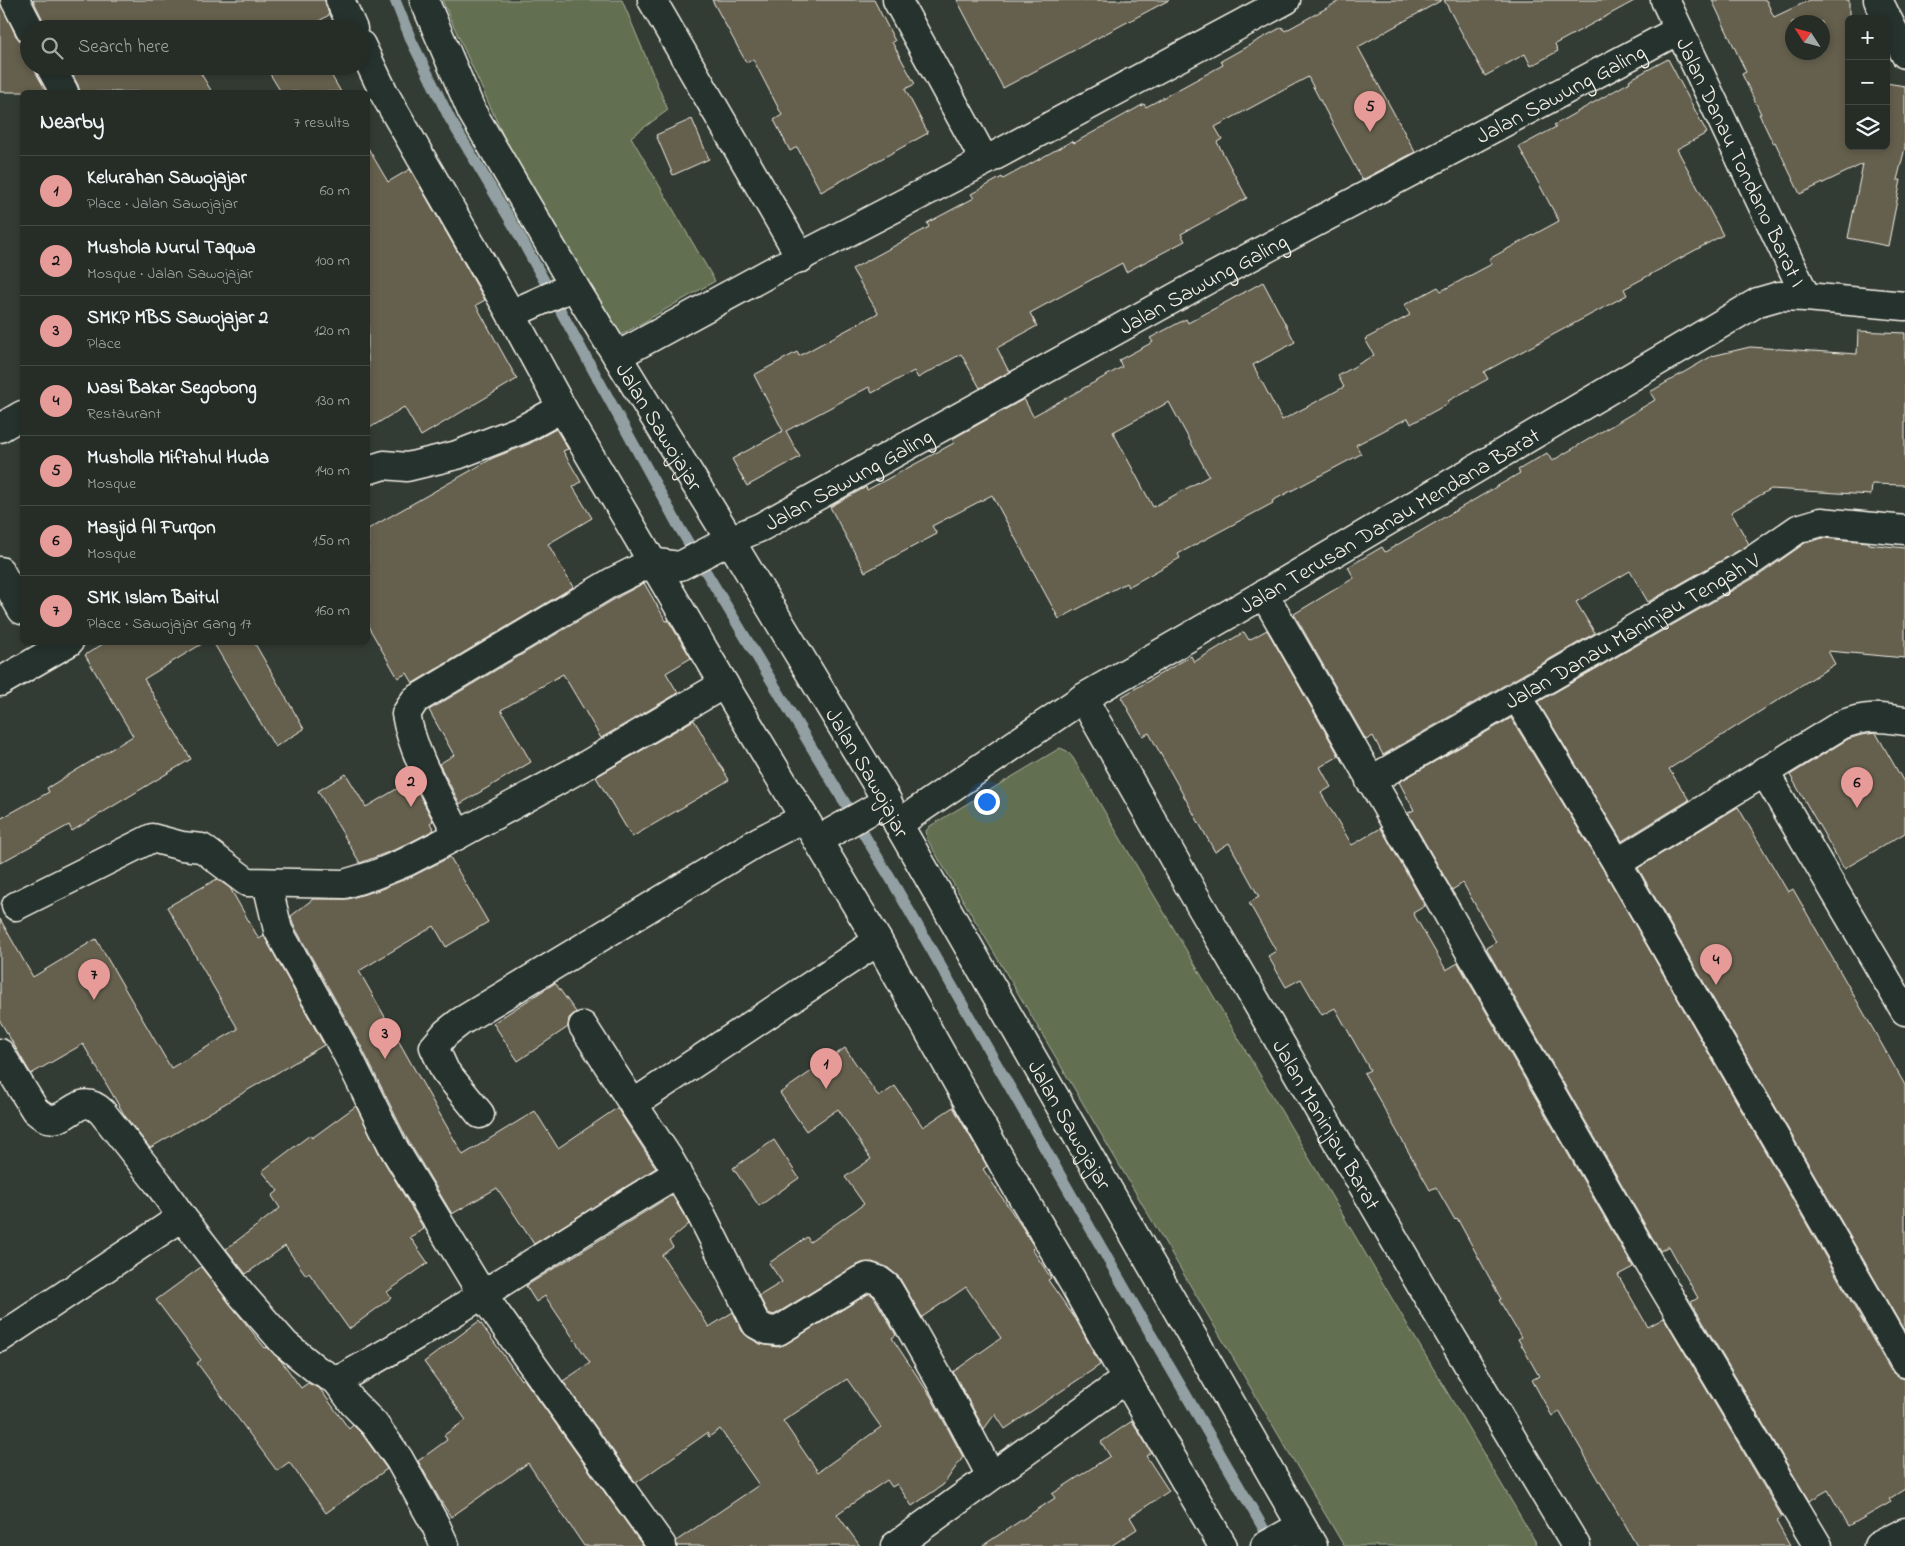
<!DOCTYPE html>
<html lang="en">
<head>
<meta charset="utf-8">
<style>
  :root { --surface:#262d27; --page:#2e352f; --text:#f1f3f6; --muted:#a4a8a7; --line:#424944; --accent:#e69b98 }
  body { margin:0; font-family:"Indie Flower",sans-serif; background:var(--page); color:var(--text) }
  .controls { position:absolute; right:15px; top:15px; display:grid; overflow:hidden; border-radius:8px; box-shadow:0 2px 8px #0003 }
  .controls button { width:45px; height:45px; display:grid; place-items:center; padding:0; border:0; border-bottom:1px solid var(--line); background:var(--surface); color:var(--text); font:25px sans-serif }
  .compass { position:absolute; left:1785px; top:15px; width:45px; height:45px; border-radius:50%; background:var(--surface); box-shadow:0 2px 8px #0003; rotate:306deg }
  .you { position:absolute; left:986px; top:801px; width:18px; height:18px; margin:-12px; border:4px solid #fff; border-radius:50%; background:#1a73e8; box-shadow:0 0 0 8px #1a73e833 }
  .badge { display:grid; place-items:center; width:32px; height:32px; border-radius:50%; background:var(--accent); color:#111; font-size:16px; font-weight:700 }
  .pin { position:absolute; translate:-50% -41px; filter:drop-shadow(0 1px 2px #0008) }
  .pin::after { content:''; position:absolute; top:26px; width:18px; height:15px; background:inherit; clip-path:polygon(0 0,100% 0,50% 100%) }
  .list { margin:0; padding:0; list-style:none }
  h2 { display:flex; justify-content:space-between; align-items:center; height:65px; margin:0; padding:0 20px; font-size:21px }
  h2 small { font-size:16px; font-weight:400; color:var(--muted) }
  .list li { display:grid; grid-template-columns:32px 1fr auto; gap:15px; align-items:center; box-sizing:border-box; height:70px; padding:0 20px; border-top:1px solid var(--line) }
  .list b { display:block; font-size:19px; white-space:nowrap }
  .list p { margin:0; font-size:16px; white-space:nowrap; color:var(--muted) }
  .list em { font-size:16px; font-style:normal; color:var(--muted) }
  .icon { flex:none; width:28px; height:28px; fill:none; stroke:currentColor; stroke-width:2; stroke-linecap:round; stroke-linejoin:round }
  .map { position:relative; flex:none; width:1905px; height:1546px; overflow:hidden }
  .search { position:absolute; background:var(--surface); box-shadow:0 2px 8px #0003; left:20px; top:20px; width:350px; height:55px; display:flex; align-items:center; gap:12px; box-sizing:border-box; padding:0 18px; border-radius:28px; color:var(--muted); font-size:19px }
  .panel { position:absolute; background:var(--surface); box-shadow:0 2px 8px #0003; left:20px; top:90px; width:350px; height:555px; border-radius:8px }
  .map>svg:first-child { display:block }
  .green { fill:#627051; stroke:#abb09c }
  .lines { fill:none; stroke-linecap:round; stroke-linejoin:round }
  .stream { stroke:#92a0a3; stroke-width:11 }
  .building { fill:#655e4e; stroke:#f4f1e8; fill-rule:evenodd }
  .minor-casing { stroke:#f4f1e8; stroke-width:31 }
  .major-casing { stroke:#f4f1e8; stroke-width:31 }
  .minor { stroke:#26332d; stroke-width:28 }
  .major { stroke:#26332d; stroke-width:28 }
  .labels { text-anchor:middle; stroke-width:4; stroke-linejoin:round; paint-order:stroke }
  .street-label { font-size:22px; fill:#f4f1e8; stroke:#26332d }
</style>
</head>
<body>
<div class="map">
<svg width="1905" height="1546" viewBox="0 0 1905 1546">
  <rect width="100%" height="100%" fill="#333c34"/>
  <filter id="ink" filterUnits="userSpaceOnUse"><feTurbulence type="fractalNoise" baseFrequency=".02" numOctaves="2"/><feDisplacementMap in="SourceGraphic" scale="10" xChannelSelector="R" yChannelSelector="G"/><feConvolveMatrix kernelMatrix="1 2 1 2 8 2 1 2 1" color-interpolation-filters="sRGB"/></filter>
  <g filter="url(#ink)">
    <g class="green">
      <path d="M442,0H622L668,110L631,137L715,281L621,335L512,155Z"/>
      <path d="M1060,748L1067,751L1073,758L1538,1546H1344L927,839L926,831L930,826Z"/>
    </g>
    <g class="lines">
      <path class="stream" d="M395,0L412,42L450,119L518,233L679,527L895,886L1157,1345L1272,1543"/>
    </g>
    <g class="building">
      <path d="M33,0H325L329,15L306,29H45L44,22Z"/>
      <path d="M712,0H874L895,41L892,42L915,84L905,89L928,133L821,192L797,147L790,151L774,120L782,115L753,59L746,62Z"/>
      <path d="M957,0H1169L1003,88Z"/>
      <path d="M1341,0H1442L1358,47L1415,152L1362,180L1308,77L1215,127L1222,139L1217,142L1247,198L1181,234L1185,241L1126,272L1122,263L1030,313L1037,326L997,348L1009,372L980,388L961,354L918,378L914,371L872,393L869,387L786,431L800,457L747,486L732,459L783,431L754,375L797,352L799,356L878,313L852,269L929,227L927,223L974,198L971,194L1002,177L1003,179L1072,141L1074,143L1144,104L1146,107L1223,65L1221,61L1282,27L1285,31Z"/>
      <path d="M1444,0H1636L1555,44L1558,51L1531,66L1525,54L1485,76Z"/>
      <path d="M1712,0H1766L1774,17L1810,0H1849V146H1886V83L1905,86V148L1897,180H1901L1888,246L1848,238L1863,164L1800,194L1775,142L1773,143L1759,114H1761L1742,74L1746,72ZM1792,22H1822V52H1792Z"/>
      <path d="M0,2L16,36L21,42L29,45V66H34L36,73L47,92H0Z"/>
      <path d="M1668,59L1707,133L1677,149L1723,235L1624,289L1627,295L1484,372L1488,379L1448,401L1449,403L1411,424L1408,418L1356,445L1361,454L1272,501L1273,503L1178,554L1180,558L1128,587L1126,583L1059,619L992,495L932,526L937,534L865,572L830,507L866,487L867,490L954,443L952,439L1024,399L1033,416L1122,367L1119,360L1153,342L1150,338L1186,319L1188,323L1263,282L1295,342L1253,365L1282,420L1344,387L1338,376L1374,355L1365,339L1410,315L1404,305L1438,287L1441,291L1492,264L1489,259L1559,221L1519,147L1556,127L1554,125L1630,82L1629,80ZM1169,402L1209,476L1153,507L1113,432Z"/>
      <path d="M68,66H198L197,67L212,92H80L78,85Z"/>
      <path d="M265,66H326L341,92H281Z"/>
      <path d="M692,119L709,159L673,175L656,135Z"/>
      <path d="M368,148L388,182L410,169L485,300L476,305L517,379L421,436L404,407L368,429Z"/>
      <path d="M1858,331L1905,333V485L1872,484L1871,495L1771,489L1731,512L1749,544L1745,547L1648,602L1630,571L1576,602L1595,633L1383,755L1373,736L1366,740L1294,614L1354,578L1348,567L1382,547L1385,552L1520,473L1518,470L1547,453L1552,461L1655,400L1650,392L1712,356L1750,347L1857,354Z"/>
      <path d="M556,429L568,449L563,451L581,482L573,487L592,518L548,544L573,587L413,683L407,673L398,678L368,626V529L493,458L529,444Z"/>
      <path d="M1823,538L1868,542V544L1905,548V658L1828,651L1835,664L1669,769L1689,800L1622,841L1538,702L1761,574L1805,543Z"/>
      <path d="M644,583L666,621L668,620L691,658L666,673L678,693L601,738L563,674L501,710L531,762L460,804L439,764L454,755L429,710L620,596Z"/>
      <path d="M1267,630L1339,756L1320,767L1331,787L1321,793L1352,845L1381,828L1425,906L1413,913L1446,970L1458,963L1633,1267L1618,1275L1648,1327L1664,1318L1782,1517L1776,1521L1790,1546H1637L1559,1411L1552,1416L1532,1380L1539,1376L1518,1339L1521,1337L1499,1300L1501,1299L1457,1218L1455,1220L1436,1187L1430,1190L1364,1073L1370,1070L1335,1008L1322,1015L1301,979L1286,987L1268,956L1276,951L1249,903L1259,897L1229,843L1215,852L1149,733L1143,736L1121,697L1191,656L1194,662L1244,632L1249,640Z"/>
      <path d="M106,642H205L144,679L191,759L72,831L69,825L0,863V819L49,792L47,788L133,736L85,655Z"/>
      <path d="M213,642H254L304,729L275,747Z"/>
      <path d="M1511,718L1604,871L1891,1371L1898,1377L1905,1379V1489L1889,1499L1891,1502L1849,1526L1828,1490L1809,1501L1691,1302L1698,1298L1669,1246L1660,1251L1486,948L1496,942L1463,883L1452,890L1408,813L1414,810L1399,782Z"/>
      <path d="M694,720L729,780L632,837L596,777Z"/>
      <path d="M1876,733L1905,784V833L1844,869L1790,775L1848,739L1861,735Z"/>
      <path d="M346,774L366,807L412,780L433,821L430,823L434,830L399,848L360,863L318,791Z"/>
      <path d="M1738,807L1788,892L1793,889L1905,1085V1332L1638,868Z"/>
      <path d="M450,857L488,922L446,947L434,926L359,971L463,1155L535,1111L558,1148L617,1108L656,1168L534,1244L497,1188L452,1214L406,1137L361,1046L293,924L291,916L313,899H348L379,890L413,876Z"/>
      <path d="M217,879L230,888L259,939L264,936L324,1045L150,1148L125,1116L83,1044L31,1074L0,1021V919L33,977L96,939L171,1068L238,1029L167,907Z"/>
      <path d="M555,983L576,1012L569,1018L568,1027L518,1061L493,1023Z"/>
      <path d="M845,1048L879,1097L895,1086L923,1127L953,1107L987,1166L983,1169L1024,1230L1034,1247L1032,1249L1051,1278L1048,1280L1077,1321L1100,1365L1005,1429L995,1414L984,1429L953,1372L1001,1338L966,1287L922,1317L899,1277L887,1267L872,1262L862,1263L853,1267L774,1315L768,1313L759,1296L782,1282L769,1263L807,1237L810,1242L864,1204L845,1177L871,1159L838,1109L806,1131L780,1093Z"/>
      <path d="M356,1106L379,1153L424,1229L410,1237L428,1263L387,1292L391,1298L349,1329L309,1273L306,1275L285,1246L246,1274L226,1249L280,1208L272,1196L278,1191L262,1171L310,1135L312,1138Z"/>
      <path d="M774,1140L799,1178L759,1206L733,1168Z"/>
      <path d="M672,1195L689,1224L669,1241L673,1247L662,1255L709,1327L733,1312L742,1331L748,1337L760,1344L777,1347L786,1344L868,1294H871L874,1297L896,1335L892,1338L931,1397L963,1457L943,1485L912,1506L897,1484L892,1487L887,1480L837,1514L860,1546H677L676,1541L759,1485L720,1429L709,1437L707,1433L636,1483L563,1381L590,1363L545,1296L536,1302L526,1286ZM847,1379L881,1427L818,1472L783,1421Z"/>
      <path d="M201,1267L265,1348L267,1347L282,1362L301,1388L308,1383L320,1389L349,1429L353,1425L362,1434L387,1469L326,1513L289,1462L277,1471L197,1363L201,1360L156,1300Z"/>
      <path d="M479,1321L521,1380L523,1378L643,1546H584L528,1463L451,1517L440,1500L418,1461L447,1440L444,1435L466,1420L424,1362Z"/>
      <path d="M1132,1421L1151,1452L1146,1456L1169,1491L1130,1517L1137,1529L1111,1546H982L1055,1498L1052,1494L1110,1456L1101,1442Z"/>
    </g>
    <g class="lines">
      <g class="minor-casing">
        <g id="minor">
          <path d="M15,0L30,29"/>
          <path d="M652,0L801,258"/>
          <path d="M897,0L985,161"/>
          <path id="s1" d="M1665,0L1806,297"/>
          <path d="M1878,0L1905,54"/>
          <path d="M50,66L64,92"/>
          <path d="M617,356L771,272L985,161L1286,0"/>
          <path d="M0,428L22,415"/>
          <path d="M368,470L384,465L407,467L457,455L523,429L562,408"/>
          <path d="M0,571L22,610"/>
          <path d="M1264,594L1642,1251L1818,1546"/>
          <path d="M0,682L69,642"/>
          <path d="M1517,697L1617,863L1905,1363"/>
          <path id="s2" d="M1083,698L1192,891L1423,1289L1576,1546"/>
          <path d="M1764,771L1905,1011"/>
          <path id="s3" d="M1370,781L1753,560L1798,529L1821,522L1905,530"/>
          <path id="s4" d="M898,824L1083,698L1264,594L1758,302L1779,296L1806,297L1905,306"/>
          <path id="s5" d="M458,835C439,797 413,756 406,714L415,700L612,582L652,562L680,566L730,540L761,527L1214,276L1679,30"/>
          <path d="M1617,863L1841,725C1866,715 1879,717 1905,721"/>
          <path d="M267,883L278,930L347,1054L392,1145L482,1294L662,1546"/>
          <path d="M16,906L152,838L182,846L202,848L247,882L344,884L374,875L406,862L458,835L588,764L724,684"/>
          <path d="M583,1026L633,1104L878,941"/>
          <path d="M0,1053L35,1110C66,1139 74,1085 102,1112L158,1183L182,1217L242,1295L285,1344L317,1370L337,1381L353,1403L374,1424L399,1459L436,1526L445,1546"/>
          <path d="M633,1104L668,1157L702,1216L756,1324L767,1330L778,1331L861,1280L868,1277L878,1280L886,1286L891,1294L945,1389L991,1476"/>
          <path d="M480,1114L445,1071L434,1047L446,1033L460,1022L759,841L804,818"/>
          <path d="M0,1338L182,1217"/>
          <path d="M337,1381C453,1317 563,1241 678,1173"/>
          <path d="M895,1546L1126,1379"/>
          <path d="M1878,1546L1905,1532"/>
        </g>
      </g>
      <g class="major-casing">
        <g id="major">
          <path d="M340,0L353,29"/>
          <path id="s6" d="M424,0L472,112L574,286L730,540L887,801L898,824L1313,1546"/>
          <path d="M361,45L385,95L511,314L562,408L724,684L878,941L1006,1169L1074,1284L1126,1379L1223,1546"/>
          <path d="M511,314L574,286"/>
          <path d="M818,840L887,801"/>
          <path d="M1265,1546L1301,1526"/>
        </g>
      </g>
      <use href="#minor" class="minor"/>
      <use href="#major" class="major"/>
    </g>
  </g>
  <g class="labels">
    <g class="street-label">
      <text dy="8" stroke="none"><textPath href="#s5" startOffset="1451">Jalan Sawung Galing</textPath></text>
      <text dy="8" stroke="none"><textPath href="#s1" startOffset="179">Jalan Danau Tondano Barat I</textPath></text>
      <text dy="8" stroke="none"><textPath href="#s5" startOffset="1046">Jalan Sawung Galing</textPath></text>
      <text dy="8" stroke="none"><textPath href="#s6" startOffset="488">Jalan Sawojajar</textPath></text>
      <text dy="8" stroke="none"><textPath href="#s5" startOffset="641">Jalan Sawung Galing</textPath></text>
      <text dy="8" stroke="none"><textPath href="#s4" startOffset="578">Jalan Terusan Danau Mendana Barat</textPath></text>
      <text dy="8" stroke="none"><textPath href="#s3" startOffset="302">Jalan Danau Maninjau Tengah V</textPath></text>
      <text dy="8" stroke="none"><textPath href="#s6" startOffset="892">Jalan Sawojajar</textPath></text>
      <text dy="8" stroke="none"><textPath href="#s2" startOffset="491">Jalan Maninjau Barat</textPath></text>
      <text dy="8" stroke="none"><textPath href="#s6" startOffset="1298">Jalan Sawojajar</textPath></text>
    </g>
  </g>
</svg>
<div class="controls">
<button>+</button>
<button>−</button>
<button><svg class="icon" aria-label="layers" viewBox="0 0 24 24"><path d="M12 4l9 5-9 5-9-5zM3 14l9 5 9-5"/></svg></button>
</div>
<svg class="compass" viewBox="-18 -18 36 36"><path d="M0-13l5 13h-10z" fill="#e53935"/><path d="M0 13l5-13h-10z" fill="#a4a8a7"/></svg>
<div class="you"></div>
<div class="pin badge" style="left:826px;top:1089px">1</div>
<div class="pin badge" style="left:411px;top:807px">2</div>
<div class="pin badge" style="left:385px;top:1059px">3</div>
<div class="pin badge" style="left:1716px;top:985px">4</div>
<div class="pin badge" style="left:1370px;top:132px">5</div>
<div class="pin badge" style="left:1857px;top:808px">6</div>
<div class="pin badge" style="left:94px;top:1000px">7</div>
<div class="search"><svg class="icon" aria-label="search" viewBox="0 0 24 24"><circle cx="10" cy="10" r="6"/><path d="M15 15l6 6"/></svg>Search here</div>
<section class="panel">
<h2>Nearby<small>7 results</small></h2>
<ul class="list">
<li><span class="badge">1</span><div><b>Kelurahan Sawojajar</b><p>Place · Jalan Sawojajar</p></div><em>60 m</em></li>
<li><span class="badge">2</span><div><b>Mushola Nurul Taqwa</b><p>Mosque · Jalan Sawojajar</p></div><em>100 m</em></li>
<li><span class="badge">3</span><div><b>SMKP MBS Sawojajar 2</b><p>Place</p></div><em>120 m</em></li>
<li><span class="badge">4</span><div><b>Nasi Bakar Segobong</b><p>Restaurant</p></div><em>130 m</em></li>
<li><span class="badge">5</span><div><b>Musholla Miftahul Huda</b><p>Mosque</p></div><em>140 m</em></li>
<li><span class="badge">6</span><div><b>Masjid Al Furqon</b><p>Mosque</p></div><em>150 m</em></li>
<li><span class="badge">7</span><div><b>SMK Islam Baitul</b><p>Place · Sawojajar Gang 17</p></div><em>160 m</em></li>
</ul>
</section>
</div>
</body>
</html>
